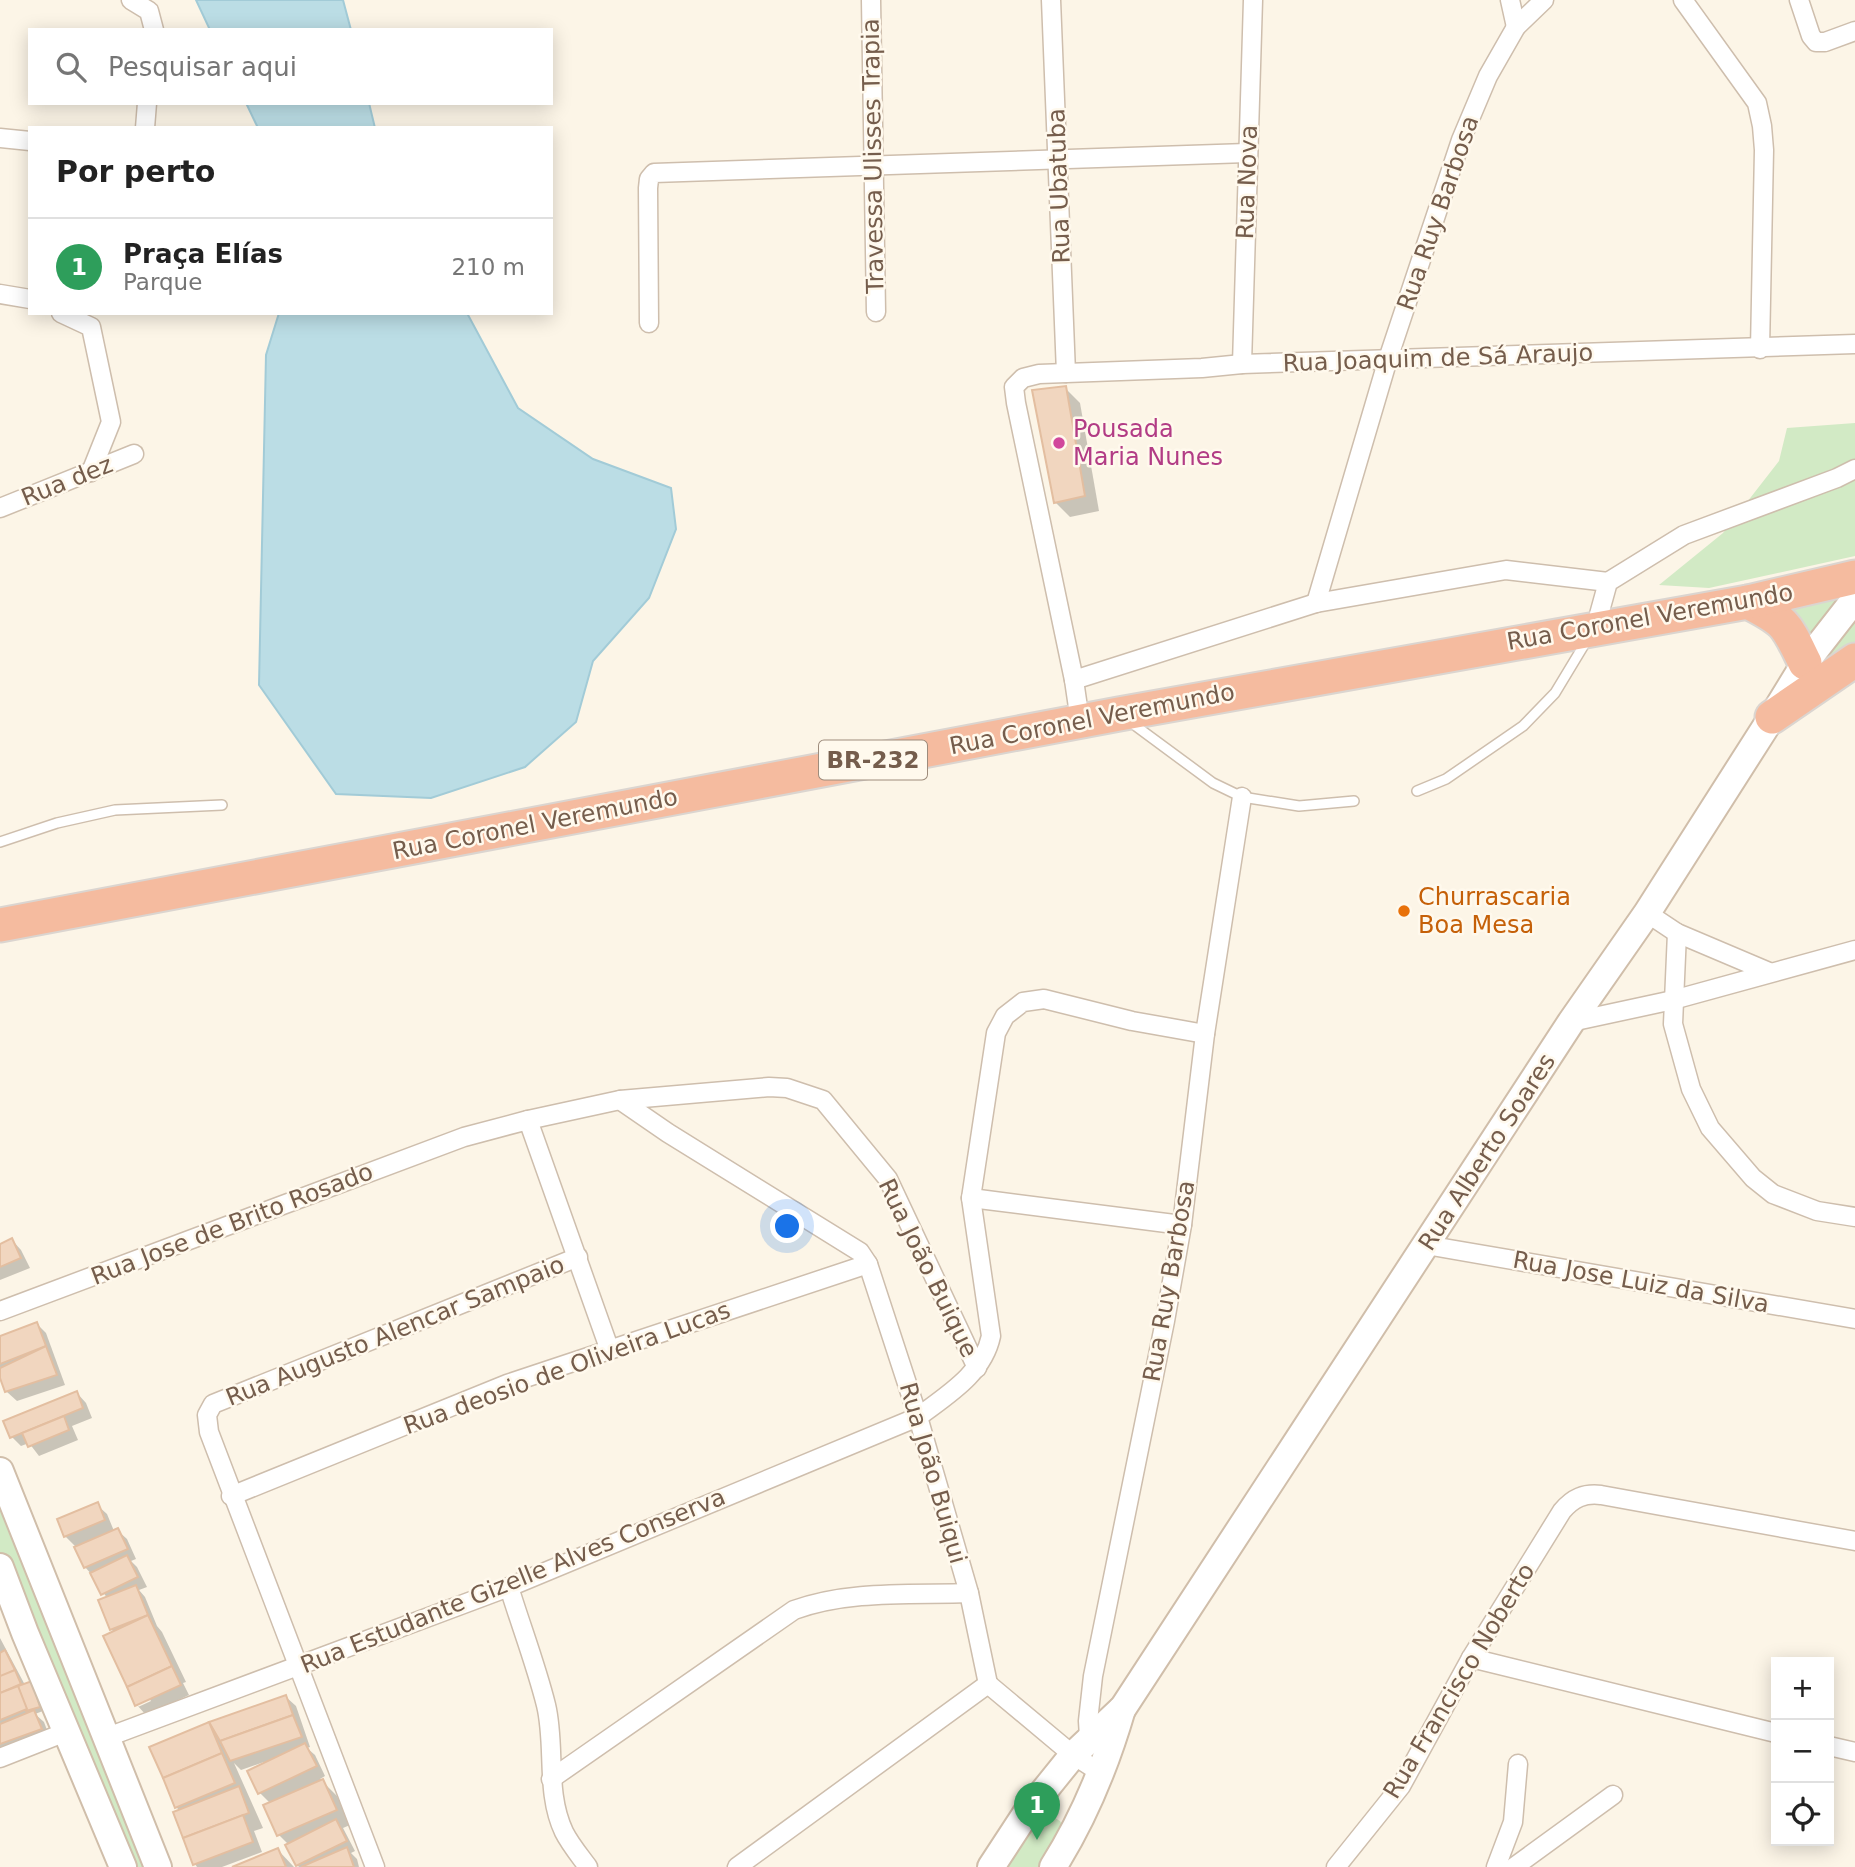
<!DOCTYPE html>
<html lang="pt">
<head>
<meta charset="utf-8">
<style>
  :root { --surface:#fff; --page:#f6f6f6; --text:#222; --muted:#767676; --line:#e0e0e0; --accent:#794a36 }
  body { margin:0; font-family:"DejaVu Sans",sans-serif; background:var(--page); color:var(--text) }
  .controls { position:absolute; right:21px; bottom:21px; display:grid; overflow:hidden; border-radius:0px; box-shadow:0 4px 18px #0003 }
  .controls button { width:63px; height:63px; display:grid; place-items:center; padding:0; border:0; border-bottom:2px solid var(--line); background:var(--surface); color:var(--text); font:35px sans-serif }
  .you { position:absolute; left:788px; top:1227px; width:24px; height:24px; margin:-18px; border:5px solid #fff; border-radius:50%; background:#1a73e8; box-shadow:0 0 0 10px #1a73e833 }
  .badge { display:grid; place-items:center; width:46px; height:46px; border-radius:50%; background:var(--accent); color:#fff; font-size:23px; font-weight:700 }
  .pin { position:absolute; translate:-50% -58px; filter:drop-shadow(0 2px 4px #0008) }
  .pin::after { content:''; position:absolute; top:37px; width:24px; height:21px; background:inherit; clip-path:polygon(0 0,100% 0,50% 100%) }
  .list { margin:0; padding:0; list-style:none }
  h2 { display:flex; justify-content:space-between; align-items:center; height:91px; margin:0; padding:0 28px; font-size:30px }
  h2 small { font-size:23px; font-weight:400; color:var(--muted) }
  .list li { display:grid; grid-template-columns:46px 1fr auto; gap:21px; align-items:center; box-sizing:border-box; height:98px; padding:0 28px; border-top:2px solid var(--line) }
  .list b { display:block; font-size:26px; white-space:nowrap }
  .list p { margin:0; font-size:23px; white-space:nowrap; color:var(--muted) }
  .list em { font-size:23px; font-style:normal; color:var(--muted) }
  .icon { flex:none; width:38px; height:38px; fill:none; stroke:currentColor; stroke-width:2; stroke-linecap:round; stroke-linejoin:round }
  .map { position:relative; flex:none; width:1855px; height:1867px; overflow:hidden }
  .search { position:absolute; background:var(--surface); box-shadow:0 4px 18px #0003; left:28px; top:28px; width:525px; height:77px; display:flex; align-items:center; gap:18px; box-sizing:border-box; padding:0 24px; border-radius:0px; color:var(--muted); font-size:26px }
  .panel { position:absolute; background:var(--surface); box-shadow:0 4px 18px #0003; left:28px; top:126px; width:525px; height:189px; border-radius:0px }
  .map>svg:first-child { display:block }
  .green { fill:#d2eac5 }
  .water { fill:#bbdde5; stroke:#a2cbd7; stroke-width:2 }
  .shadow { fill:#0003; fill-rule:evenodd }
  .building { fill:#f1d6bf; stroke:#e3bea0; stroke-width:2 }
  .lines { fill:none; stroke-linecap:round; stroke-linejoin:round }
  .lane-casing { stroke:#cebead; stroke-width:12 }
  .street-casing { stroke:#cebead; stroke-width:21 }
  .secondary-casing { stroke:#d0beaa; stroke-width:30 }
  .highway-casing { stroke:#dbd5d0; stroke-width:37 }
  .lane { stroke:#fff; stroke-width:9 }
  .street { stroke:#fff; stroke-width:18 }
  .secondary { stroke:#fff; stroke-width:26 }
  .highway { stroke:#f5bb9f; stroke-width:33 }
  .hotel-dot { fill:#d1479c; stroke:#fff9ed; stroke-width:2.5 }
  .food-dot { fill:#e8710a; stroke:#fff9ed; stroke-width:2.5 }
  .labels { text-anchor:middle; stroke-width:5; stroke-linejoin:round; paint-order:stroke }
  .shield { fill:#fff9ed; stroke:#9e8c7c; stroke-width:2 }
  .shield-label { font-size:23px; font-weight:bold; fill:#755d4c }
  .street-label { font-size:24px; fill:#755d4c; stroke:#fff9ed }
  .hotel-label { font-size:24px; fill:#b23c85; stroke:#fff9ed; text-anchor:start }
  .food-label { font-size:24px; fill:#c56008; stroke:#fff9ed; text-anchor:start }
</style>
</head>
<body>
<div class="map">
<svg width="1855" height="1867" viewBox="0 0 1855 1867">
  <rect width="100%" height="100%" fill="#fcf5e7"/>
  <g class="green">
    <path d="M1855,423V556L1709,588L1659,585L1723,533L1779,461L1787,428Z"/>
    <path d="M1852,588L1828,612L1805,641L1791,606Z"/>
    <path d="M1855,607V645L1786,696Z"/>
    <path d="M0,1488L151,1867H126L0,1555Z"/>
    <path d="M1050,1815L1060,1821L1065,1830L1043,1867H997L1039,1816Z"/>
  </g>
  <g class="water">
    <path d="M196,0H343L351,30H210Z"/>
    <path d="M246,103H369L375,128H258Z"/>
    <path d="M279,313H467L518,408L593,459L671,488L676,529L649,598L593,661L576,722L525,767L431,798L336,794L259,685L266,355Z"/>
  </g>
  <g class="shadow">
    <path d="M1065,388L1080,403L1099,511L1070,517L1055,502Z"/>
    <path d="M12,1240L21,1250L30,1268L0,1280V1246Z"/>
    <path d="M37,1324L46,1333L65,1385L17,1401L7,1392L0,1373V1337Z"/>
    <path d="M77,1393L86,1403L92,1418L72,1426L78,1440L39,1456L29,1443L21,1446L12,1437Z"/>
    <path d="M97,1505L107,1514L114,1531L117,1530L127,1539L136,1559L131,1561L137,1567L147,1587L139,1590L145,1597L157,1626L162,1632L186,1682L183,1683L189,1695L146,1715L137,1705L114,1632L111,1629L107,1598L93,1576L85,1567L76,1547L65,1536ZM149,1698L151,1701L138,1707V1703Z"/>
    <path d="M0,1638L25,1685L36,1688L43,1711L35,1714L44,1722L50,1738L0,1757Z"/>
    <path d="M286,1697L296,1706L310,1747L307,1748L315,1755L325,1776L320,1779L337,1796L350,1825L343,1828L355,1851L351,1853L357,1859L359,1867H299L297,1865L289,1845L279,1835L266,1806L271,1804L260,1793L264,1762L241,1770L234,1763L263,1828L254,1831L262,1852L222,1867H197L195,1864L180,1811L176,1807L152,1747L210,1723Z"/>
    <path d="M278,1850L294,1867H236Z"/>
  </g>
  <g class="building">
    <path d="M1066,386L1085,496L1054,503L1032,390Z"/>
    <path d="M12,1238L21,1258L0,1267V1244Z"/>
    <path d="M37,1322L46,1346L0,1364V1336Z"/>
    <path d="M46,1346L57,1375L5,1392L0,1378V1368Z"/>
    <path d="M77,1391L83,1408L10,1438L3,1421Z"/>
    <path d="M64,1416L69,1430L28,1447L22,1433Z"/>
    <path d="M98,1502L105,1520L64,1537L57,1519Z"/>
    <path d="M118,1528L128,1549L84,1568L74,1547Z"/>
    <path d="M127,1555L138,1577L101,1595L90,1573Z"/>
    <path d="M136,1585L148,1615L110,1630L98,1600Z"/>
    <path d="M148,1615L172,1666L127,1687L103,1636Z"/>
    <path d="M5,1650L15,1670L0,1677V1653Z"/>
    <path d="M172,1666L181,1685L135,1706L127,1687Z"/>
    <path d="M15,1670L21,1684L0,1693V1676Z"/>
    <path d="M32,1681L40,1707L26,1711L18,1686Z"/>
    <path d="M18,1686L27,1709L0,1720V1693Z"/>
    <path d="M286,1695L293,1715L220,1741L209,1722Z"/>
    <path d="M34,1710L42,1729L0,1744V1724Z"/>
    <path d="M293,1715L302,1737L230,1761L220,1741Z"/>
    <path d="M209,1722L222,1753L163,1778L149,1747Z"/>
    <path d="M305,1743L317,1766L258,1794L247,1771Z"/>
    <path d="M222,1753L235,1783L175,1808L163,1778Z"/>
    <path d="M323,1779L337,1810L277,1836L263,1805Z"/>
    <path d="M239,1786L249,1813L183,1838L173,1812Z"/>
    <path d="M243,1815L253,1842L193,1865L183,1838Z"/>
    <path d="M336,1819L347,1841L296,1866L285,1845Z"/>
    <path d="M347,1847L354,1867H301Z"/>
    <path d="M278,1848L286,1867H232Z"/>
  </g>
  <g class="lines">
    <g class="lane-casing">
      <g id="lane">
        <path d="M1129,721L1213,783L1242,797L1299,806L1354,801"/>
        <path d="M1417,791L1446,779L1523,726L1555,693L1587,640"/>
        <path d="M0,842L57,823L115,810L222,805"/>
      </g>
    </g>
    <g class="street-casing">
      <g id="street">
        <path d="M131,0L149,11L154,30"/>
        <path d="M871,0L876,312"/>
        <path d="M1051,0L1066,373"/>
        <path d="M1510,0L1516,27"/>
        <path d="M1683,0L1757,103L1762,126L1764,150L1760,349"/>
        <path d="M1799,0L1811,36L1816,42H1825L1855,31"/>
        <path d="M145,128L147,103"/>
        <path d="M0,138L30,141"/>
        <path d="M0,294L30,299"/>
        <path d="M61,313L91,327L111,422L91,472"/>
        <path d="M649,323L648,188L649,179L654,173L1247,153"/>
        <path d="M1242,364L1253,0"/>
        <path d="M0,508L134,454"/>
        <path d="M1316,603L1388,359L1461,140L1488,76L1516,27L1544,0"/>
        <path d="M1595,629L1608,582L1684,535L1837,478L1855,469"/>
        <path d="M1074,680L1316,603L1506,570L1608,582"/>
        <path d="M1080,721L1074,680L1016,403L1014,387L1023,378L1039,374L1202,368L1242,364L1855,344"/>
        <path d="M1647,913L1677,933L1769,972"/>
        <path d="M1677,933L1673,1024L1691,1089L1710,1128L1753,1178L1773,1194L1817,1211L1855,1217"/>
        <path d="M1571,1022L1673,1000L1855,950"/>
        <path d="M620,1100L668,1133L860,1252L868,1264L918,1417L969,1593L988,1684"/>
        <path d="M528,1120L609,1348"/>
        <path d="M971,1198L1182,1225"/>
        <path d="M1426,1245L1855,1319"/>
        <path d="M0,1311L464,1137L528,1120L620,1100L769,1087L787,1088L823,1100L888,1179L977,1368"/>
        <path d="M231,1496L507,1384L868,1264"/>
        <path d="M509,1587C521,1626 536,1665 546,1705C556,1746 545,1792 564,1832C570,1844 580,1856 588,1867"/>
        <path d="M1471,1658L1776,1733"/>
        <path d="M988,1684L1073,1755L1101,1773"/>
        <path d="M105,1738L509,1587L918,1417C947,1395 983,1374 991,1336L971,1198L996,1033L1005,1016L1023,1002L1044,999L1132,1021L1205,1034"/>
        <path d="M1096,1743L1089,1737L1088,1721L1093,1676L1165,1321L1182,1225L1205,1034L1242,797"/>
        <path d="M1829,1746L1855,1752"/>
        <path d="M0,1758L66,1732"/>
        <path d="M551,1779L794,1610C849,1590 911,1595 969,1593"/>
        <path d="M375,1867L209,1432L207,1415L213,1404L578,1257"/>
        <path d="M737,1867L988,1684"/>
        <path d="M1336,1867L1401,1786L1471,1658L1562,1511C1573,1498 1584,1493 1601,1495L1855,1541"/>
        <path d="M1496,1867L1513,1822L1518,1764"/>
        <path d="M1514,1867L1613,1795"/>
      </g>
    </g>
    <g class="secondary-casing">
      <g id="secondary">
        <path d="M0,1471L158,1867"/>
        <path d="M0,1567L25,1633L123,1867"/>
        <path d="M991,1867L1027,1812L1073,1755L1123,1708L1571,1022L1647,913L1772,717L1805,663L1855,599"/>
        <path d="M1053,1867C1084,1818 1106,1764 1122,1709"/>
      </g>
    </g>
    <g class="highway-casing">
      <g id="highway">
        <path d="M1748,602C1787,622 1786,624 1805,663"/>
        <path d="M1772,717L1855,660"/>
        <path d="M0,925L1119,714L1748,602L1855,577"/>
      </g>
    </g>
    <use href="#lane" class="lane"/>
    <use href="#street" class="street"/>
    <use href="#secondary" class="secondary"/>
    <use href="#highway" class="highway"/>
  </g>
  <circle class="hotel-dot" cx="1059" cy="443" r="7"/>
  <circle class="food-dot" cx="1404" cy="911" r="7"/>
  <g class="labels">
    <rect class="shield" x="819" y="740.5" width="108" height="39" rx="5"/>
    <g class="shield-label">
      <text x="873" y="768">BR-232</text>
    </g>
    <g class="street-label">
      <text transform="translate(873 156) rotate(-91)" y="8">Travessa Ulisses Trapia</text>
      <text transform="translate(1247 182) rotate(-88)" y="8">Rua Nova</text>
      <text transform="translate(1059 186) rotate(-92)" y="8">Rua Ubatuba</text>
      <text transform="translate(1438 213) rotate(-71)" y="8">Rua Ruy Barbosa</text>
      <text transform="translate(1438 358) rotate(-2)" y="8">Rua Joaquim de Sá Araujo</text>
      <text transform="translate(67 481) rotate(-22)" y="8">Rua dez</text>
      <text transform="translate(1650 617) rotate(-10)" y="8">Rua Coronel Veremundo</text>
      <text transform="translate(1092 719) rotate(-11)" y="8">Rua Coronel Veremundo</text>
      <text transform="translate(535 824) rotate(-11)" y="8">Rua Coronel Veremundo</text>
      <text transform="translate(1487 1152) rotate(-57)" y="8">Rua Alberto Soares</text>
      <text transform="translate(232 1224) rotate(-21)" y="8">Rua Jose de Brito Rosado</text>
      <text transform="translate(928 1268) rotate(64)" y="8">Rua João Buique</text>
      <text transform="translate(1169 1281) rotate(-80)" y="8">Rua Ruy Barbosa</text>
      <text transform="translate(1641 1282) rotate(10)" y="8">Rua Jose Luiz da Silva</text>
      <text transform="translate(395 1331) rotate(-22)" y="8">Rua Augusto Alencar Sampaio</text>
      <text transform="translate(567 1368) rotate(-20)" y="8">Rua deosio de Oliveira Lucas</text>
      <text transform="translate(933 1473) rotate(74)" y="8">Rua João Buiqui</text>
      <text transform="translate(513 1581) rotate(-22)" y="8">Rua Estudante Gizelle Alves Conserva</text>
      <text transform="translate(1459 1681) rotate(-59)" y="8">Rua Francisco Noberto</text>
    </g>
    <g class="hotel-label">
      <text x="1073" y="437">Pousada<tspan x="1073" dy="28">Maria Nunes</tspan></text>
    </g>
    <g class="food-label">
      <text x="1418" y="905">Churrascaria<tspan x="1418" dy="28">Boa Mesa</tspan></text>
    </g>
  </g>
</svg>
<div class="controls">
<button>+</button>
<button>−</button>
<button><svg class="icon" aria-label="locate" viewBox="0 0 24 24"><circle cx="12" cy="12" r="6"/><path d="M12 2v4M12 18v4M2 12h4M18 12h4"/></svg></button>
</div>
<div class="you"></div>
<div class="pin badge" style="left:1037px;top:1840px;background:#2e9e5b">1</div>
<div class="search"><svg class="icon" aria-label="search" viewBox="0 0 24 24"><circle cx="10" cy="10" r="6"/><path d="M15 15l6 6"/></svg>Pesquisar aqui</div>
<section class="panel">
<h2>Por perto<small></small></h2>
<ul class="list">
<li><span class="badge" style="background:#2e9e5b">1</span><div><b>Praça Elías</b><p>Parque</p></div><em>210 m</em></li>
</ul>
</section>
</div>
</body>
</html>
